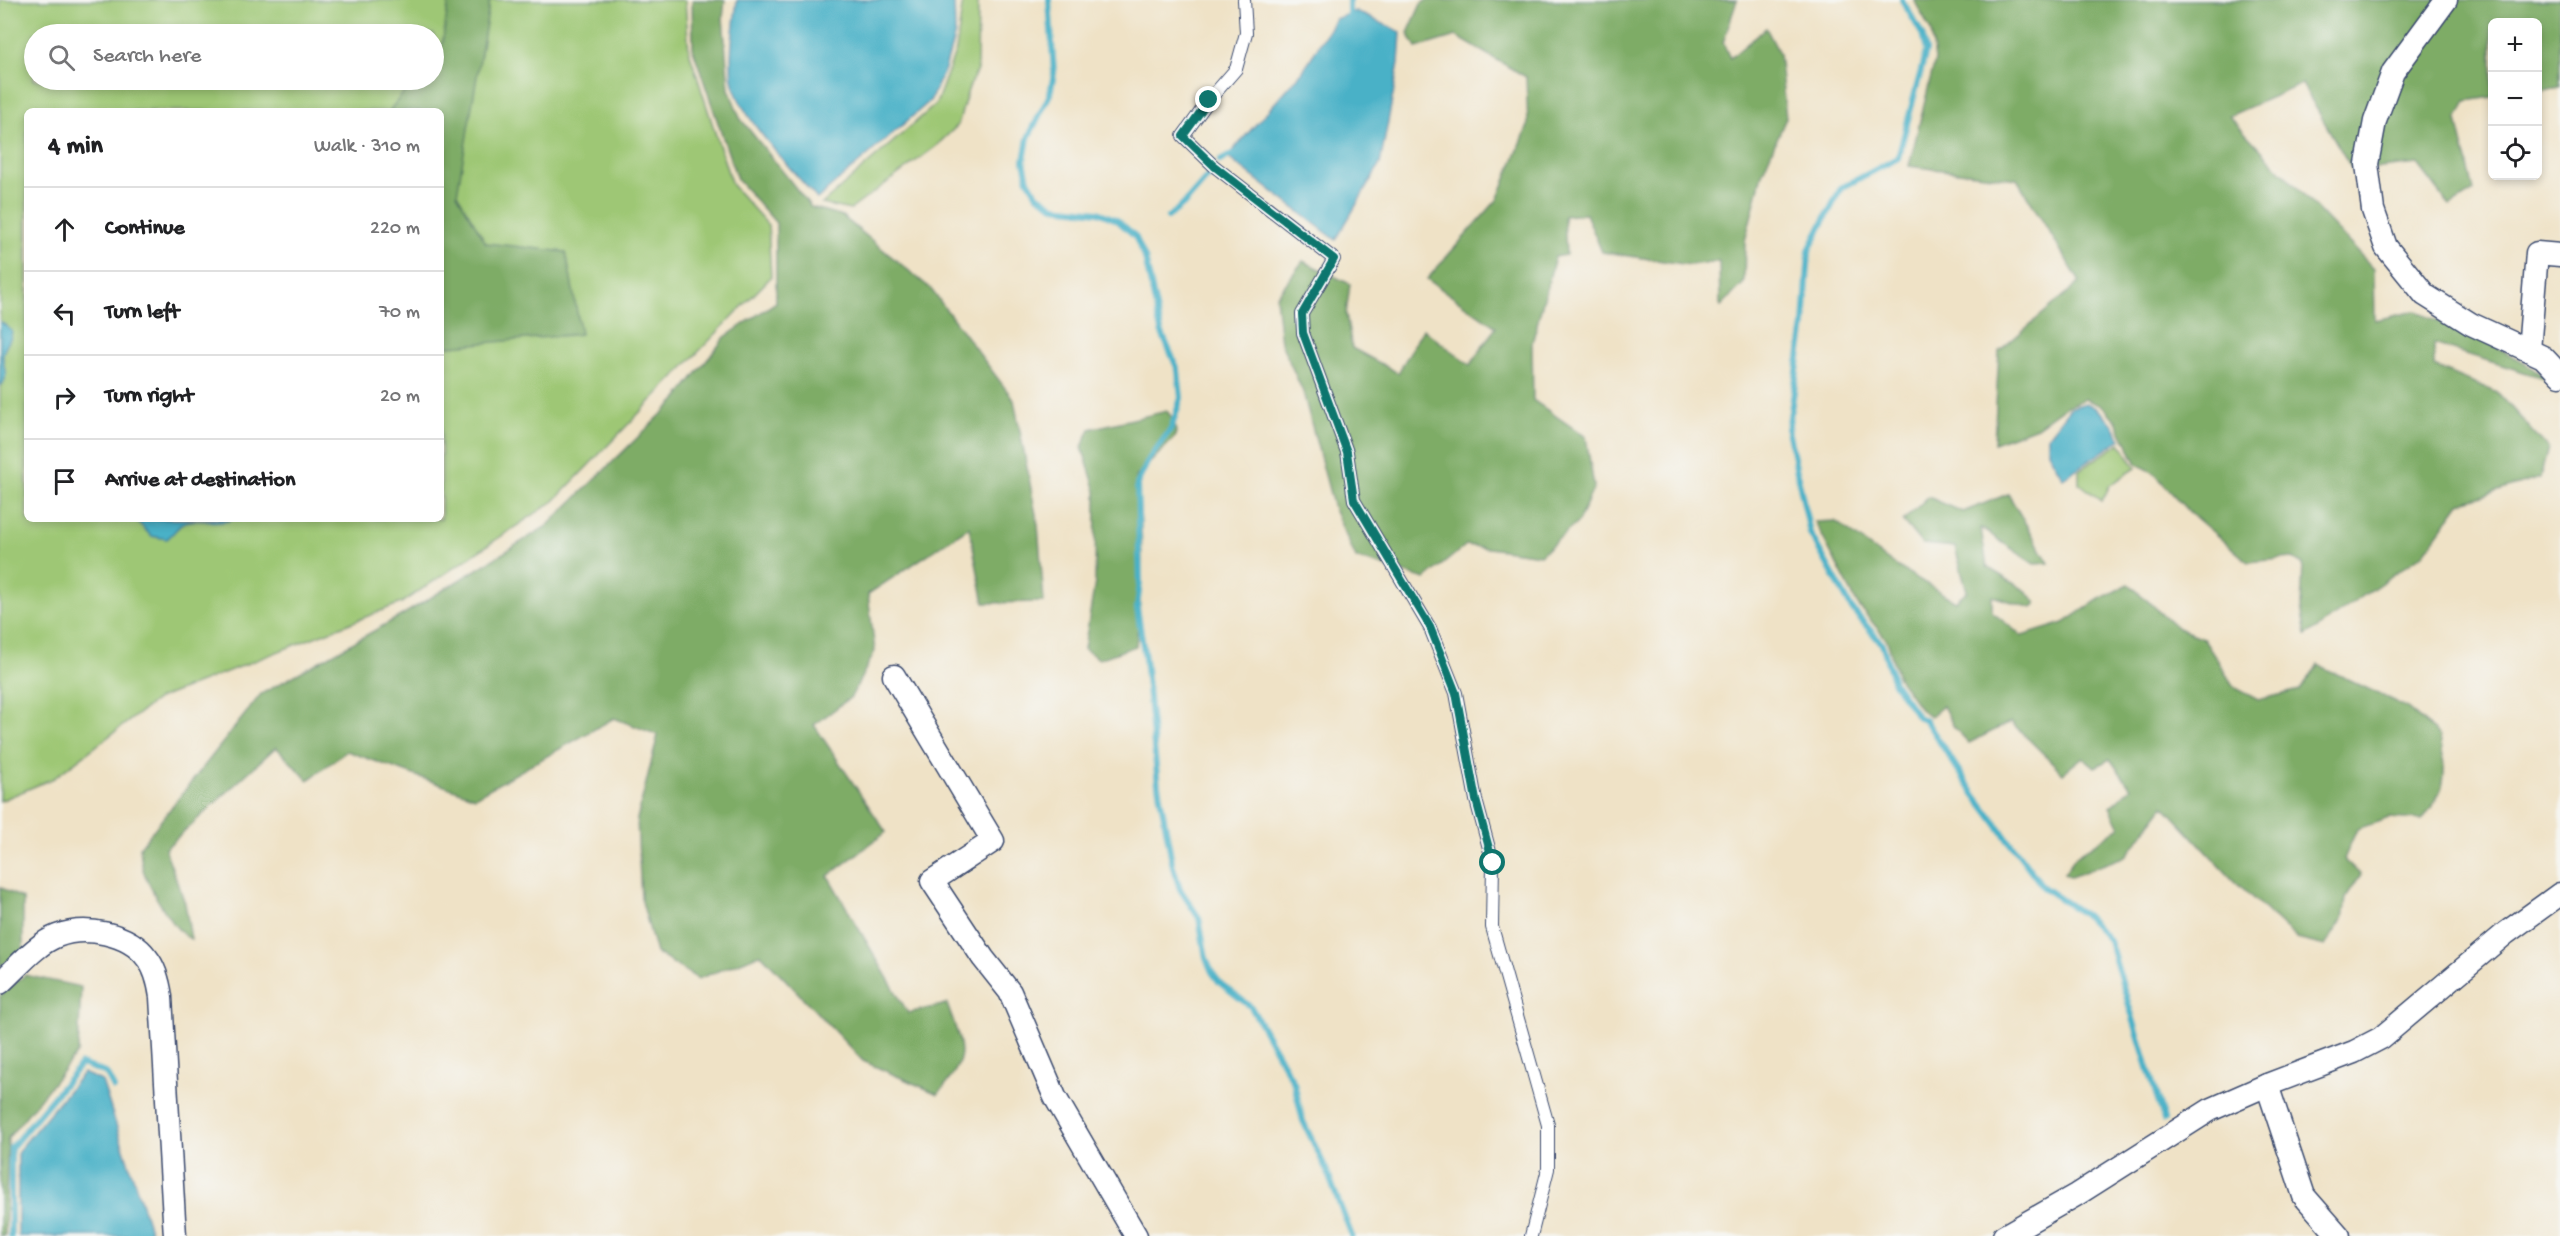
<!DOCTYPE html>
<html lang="en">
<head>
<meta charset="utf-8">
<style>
  :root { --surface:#fff; --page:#f6f6f6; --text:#202124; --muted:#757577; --line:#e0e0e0 }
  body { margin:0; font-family:"Gochi Hand",sans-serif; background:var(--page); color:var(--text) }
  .controls { position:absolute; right:18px; top:18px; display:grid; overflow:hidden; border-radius:9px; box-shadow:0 3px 9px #0003 }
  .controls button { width:54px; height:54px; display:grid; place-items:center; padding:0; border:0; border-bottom:2px solid var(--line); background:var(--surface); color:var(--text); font:30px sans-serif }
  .stop { position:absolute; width:18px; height:18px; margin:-14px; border:4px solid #0f766e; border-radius:50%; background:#fff }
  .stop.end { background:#0f766e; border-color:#fff; box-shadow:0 2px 6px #0008 }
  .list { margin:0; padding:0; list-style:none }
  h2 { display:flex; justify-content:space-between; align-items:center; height:78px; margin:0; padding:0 24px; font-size:26px }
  h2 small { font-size:20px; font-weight:400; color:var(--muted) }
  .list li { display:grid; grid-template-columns:39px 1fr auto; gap:18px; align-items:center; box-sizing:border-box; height:84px; padding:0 24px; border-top:2px solid var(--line) }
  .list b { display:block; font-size:22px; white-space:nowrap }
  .list em { font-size:20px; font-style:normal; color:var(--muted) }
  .icon { flex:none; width:33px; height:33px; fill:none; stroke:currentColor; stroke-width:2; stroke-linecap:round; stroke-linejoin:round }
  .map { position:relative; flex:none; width:2560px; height:1236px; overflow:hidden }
  .search { position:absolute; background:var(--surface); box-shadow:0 3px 9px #0003; left:24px; top:24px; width:420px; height:66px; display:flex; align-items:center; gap:15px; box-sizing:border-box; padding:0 21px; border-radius:33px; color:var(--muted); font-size:22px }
  .panel { position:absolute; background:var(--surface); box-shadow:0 3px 9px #0003; left:24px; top:108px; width:420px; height:414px; border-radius:9px }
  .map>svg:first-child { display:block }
  .green { fill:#9ec774; stroke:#5c7b69; stroke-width:1.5; fill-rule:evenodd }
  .forest { fill:#7eac66; stroke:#4c6e62; stroke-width:1.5 }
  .water { fill:#48b1c7; stroke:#327092; stroke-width:1.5 }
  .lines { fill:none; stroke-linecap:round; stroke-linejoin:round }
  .stream { stroke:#48b1c7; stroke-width:6 }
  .service-casing { stroke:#3b4a6e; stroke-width:14 }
  .minor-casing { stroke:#3b4a6e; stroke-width:25 }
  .service { stroke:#fff; stroke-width:12 }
  .minor { stroke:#fff; stroke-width:22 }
  .route { stroke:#0f766e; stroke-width:8 }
</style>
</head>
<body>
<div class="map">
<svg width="2560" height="1236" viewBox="0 0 2560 1236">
  <rect width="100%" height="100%" fill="#f6f6f2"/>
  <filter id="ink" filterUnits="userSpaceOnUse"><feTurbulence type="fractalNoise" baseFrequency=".0167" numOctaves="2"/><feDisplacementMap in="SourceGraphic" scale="12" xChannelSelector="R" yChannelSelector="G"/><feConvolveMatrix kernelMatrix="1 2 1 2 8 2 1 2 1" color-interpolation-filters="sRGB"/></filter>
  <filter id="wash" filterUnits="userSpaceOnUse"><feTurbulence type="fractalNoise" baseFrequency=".008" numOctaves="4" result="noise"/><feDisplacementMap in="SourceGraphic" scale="24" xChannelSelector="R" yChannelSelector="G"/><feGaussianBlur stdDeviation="1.35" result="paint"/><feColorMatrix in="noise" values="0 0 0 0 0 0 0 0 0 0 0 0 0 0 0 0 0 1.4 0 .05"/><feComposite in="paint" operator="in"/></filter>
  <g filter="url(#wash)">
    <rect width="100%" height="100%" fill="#efe2c6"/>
    <g class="green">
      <path d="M0,0H685L689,51L732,185L768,225L771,277L554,501L401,603L158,699L54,778L0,801ZM34,34H434V80H34ZM27,111H441V519H27Z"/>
      <path d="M963,0H978L977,70L968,90L958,125L935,147L850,210L822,204L936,104L956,50Z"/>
      <path d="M2120,443L2136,468L2110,485L2102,501L2079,483V470Z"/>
    </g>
    <g class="forest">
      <path d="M449,0H490L457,194L486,243L566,252L581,334L441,347V111H389L414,80H434V56L442,45Z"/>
      <path d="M692,0H725L723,18L729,89L740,118L811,207L842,216L930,288L1014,400L1038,525L1044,602L984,603L969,527L868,594L875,651L851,697L814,725L886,832L828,876L908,1013L947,1004C962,1048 972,1055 938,1094L863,1061L761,954L698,979L656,953L641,898L637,819L658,735L614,718L475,797L347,751L308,780L276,747L165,849L185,903L191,939C175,933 152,892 145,875C141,867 141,856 140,847L261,694L404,614L547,526L675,401L725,337L776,302V223L737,179L693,49Z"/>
      <path d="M1427,0H1737L1723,43L1730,58L1766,28L1779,53L1786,118L1762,174L1745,241L1744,283L1720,307L1719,261L1690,265L1602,252L1586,214L1564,216L1566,255L1555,257L1532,343L1533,400L1586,437L1594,487L1578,522L1540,555L1466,545L1425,579L1356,558L1334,509L1303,392L1281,343L1276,297L1303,261L1350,284L1346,314L1352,348L1398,373L1423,329L1470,365L1496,327L1427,279L1497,200L1528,126L1526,77L1456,36L1416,48L1408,33L1421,4Z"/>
      <path d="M1914,0H2560V87L2538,91V22H2492V97L2466,101L2457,120L2474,191L2450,206L2418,164L2353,171L2302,84L2229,116L2374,269L2375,320L2415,311L2495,346L2556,382L2434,344V366L2498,393L2548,448L2540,478L2460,503L2424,553L2306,636L2301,607L2303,564L2293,558L2248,562L2187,510L2153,472L2137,464L2116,421L2104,407L2085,399L2065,407L2037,427L1994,443L1999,351L2080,282L2017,179L1909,166L1935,60L1931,31Z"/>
      <path d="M1167,411L1175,422L1176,436L1136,477C1145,534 1142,589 1136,646L1099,659L1084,649L1095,582L1096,491L1082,447L1090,429Z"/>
      <path d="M2008,494L2049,563L2034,564L1981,528L1987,567L2028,592L2036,603L2032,608L1992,596V612L2022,636L2064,623L2098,600L2129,584L2178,628L2203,638L2234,687L2258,700L2300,690L2318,665L2406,707L2440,736C2446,778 2449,785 2422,820L2389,818L2357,829L2344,859L2361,875L2346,898L2343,919L2325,946L2297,939L2235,882L2164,806L2126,856L2071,877L2064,873L2076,856L2120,827L2110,807L2131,788L2110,759L2095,767L2083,757L2063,773L2011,722L1969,743L1954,727L1943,706L1930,717L1921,710L1898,678L1887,640L1858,605L1815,522L1835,521L1893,564L1955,601L1967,591L1955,547L1922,544L1903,521L1928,497L1963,512Z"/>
      <path d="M0,887L23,899V950L0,967Z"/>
      <path d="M25,975L81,987L78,1052L8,1138L5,1236H0V996Z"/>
    </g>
    <g class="water">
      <path d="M737,0H929L954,2L955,33L945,69L930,101L817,199C793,170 738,116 732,79C729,53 734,26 737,0Z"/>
      <path d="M1355,11L1401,32L1399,63L1380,164L1336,240L1227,157L1303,71L1335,19Z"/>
      <path d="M0,321L12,331C11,342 5,345 3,354C2,366 11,378 0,386Z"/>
      <path d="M2086,403C2105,412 2112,422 2121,439L2063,478L2048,452V436L2070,408Z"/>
      <path d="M142,519H233C217,527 201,516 185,522C179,525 173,534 167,539L151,536L138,522Z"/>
      <path d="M83,1073L102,1081L152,1236H18V1151Z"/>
    </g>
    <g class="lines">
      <g class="stream">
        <path d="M1049,0L1054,73L1050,94L1028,138L1024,161L1028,180L1037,195L1055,207L1098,212L1117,220L1135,236L1145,258L1161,331L1178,370L1181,398L1171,429L1149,459L1137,484L1140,582L1137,608L1145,659L1158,785L1173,867L1180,889L1199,918L1206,958L1212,972L1220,983L1251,1007L1294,1083L1303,1121L1326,1169L1352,1236"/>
        <path d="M1349,0V20"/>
        <path d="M1902,0L1922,34L1926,51L1898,158L1841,188L1809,250L1804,325L1788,430L1810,533L1852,609L1882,644L1894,683L1918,717L1926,721L1974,794L2043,887L2086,916L2109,940L2164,1120"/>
        <path d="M1220,161L1234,153"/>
        <path d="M1168,217L1183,205L1210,174"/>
        <path d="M11,1236V1148L81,1064L106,1073L114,1088"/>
      </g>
    </g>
  </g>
  <g filter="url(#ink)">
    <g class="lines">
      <g class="service-casing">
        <path id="service" d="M1244,0L1246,33L1236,69L1209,100L1183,136L1214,166L1334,259L1302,314L1303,333L1347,452L1354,500L1430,628L1456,693L1476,800L1493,863L1492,927L1548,1125V1169L1531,1236"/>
      </g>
      <g class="minor-casing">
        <g id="minor">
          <path d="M2446,0L2393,72L2375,121L2367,164L2373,210L2386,247L2425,295L2471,324L2543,357L2560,375"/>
          <path d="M2529,350L2537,253L2560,255"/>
          <path d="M894,676L993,841L932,881L983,958L1010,992L1055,1097L1136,1236"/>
          <path d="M0,983C17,968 36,944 57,936C85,925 129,933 147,958C156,969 159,983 161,997L175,1236"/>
          <path d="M2267,1085L2304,1196L2339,1236"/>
          <path d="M2004,1236L2076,1195L2210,1110L2267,1085L2354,1052L2381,1038L2506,933L2560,894"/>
        </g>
      </g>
      <use href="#service" class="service"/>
      <use href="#minor" class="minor"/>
    </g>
  </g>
  <g class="lines" filter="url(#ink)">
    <path class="route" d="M1209,100L1183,136L1214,166L1334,259L1302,314L1303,333L1347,452L1354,500L1430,627L1456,693L1476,800L1493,863"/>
  </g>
</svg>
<div class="controls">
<button>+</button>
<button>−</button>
<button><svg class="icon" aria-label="locate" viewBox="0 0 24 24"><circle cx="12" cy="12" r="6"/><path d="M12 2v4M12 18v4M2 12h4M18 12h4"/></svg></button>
</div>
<div class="stop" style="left:1493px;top:863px"></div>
<div class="stop end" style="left:1209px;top:100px"></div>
<div class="search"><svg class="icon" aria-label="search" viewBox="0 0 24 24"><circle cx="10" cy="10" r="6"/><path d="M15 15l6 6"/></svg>Search here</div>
<section class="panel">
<h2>4 min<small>Walk · 310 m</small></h2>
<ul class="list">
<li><svg class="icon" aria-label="ahead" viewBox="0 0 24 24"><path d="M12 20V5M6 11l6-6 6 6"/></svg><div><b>Continue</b></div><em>220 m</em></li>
<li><svg class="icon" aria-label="left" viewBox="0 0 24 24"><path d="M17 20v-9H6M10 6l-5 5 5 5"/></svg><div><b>Turn left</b></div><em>70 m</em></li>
<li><svg class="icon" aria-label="right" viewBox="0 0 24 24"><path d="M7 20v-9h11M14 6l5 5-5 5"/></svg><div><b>Turn right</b></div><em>20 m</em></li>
<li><svg class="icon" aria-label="arrive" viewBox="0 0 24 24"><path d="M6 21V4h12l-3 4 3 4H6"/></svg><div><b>Arrive at destination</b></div></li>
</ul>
</section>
</div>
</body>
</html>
